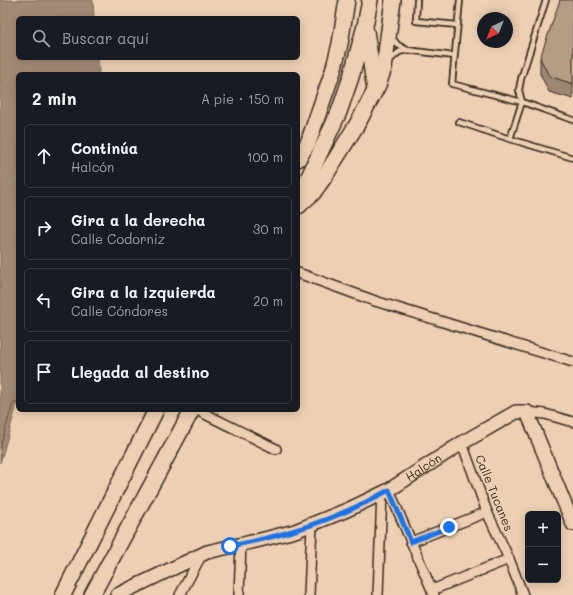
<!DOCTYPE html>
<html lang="es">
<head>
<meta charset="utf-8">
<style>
  :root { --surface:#171b24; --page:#242831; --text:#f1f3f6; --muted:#9ea1a6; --line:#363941 }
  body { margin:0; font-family:Mali,sans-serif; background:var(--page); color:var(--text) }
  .controls { position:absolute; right:12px; bottom:12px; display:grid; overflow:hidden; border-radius:6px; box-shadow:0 2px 10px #0003 }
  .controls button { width:36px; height:36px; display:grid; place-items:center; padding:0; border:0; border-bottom:1px solid var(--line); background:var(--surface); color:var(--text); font:20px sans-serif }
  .compass { position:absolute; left:477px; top:12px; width:36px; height:36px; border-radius:50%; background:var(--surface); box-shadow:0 2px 10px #0003; rotate:223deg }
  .stop { position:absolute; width:12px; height:12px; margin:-9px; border:3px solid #1a73e8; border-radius:50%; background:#fff }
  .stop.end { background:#1a73e8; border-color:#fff; box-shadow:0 1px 4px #0008 }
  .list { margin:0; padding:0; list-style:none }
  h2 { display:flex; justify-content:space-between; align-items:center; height:52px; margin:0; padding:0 16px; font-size:17px }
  h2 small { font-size:13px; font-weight:400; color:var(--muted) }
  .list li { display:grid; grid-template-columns:26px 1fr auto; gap:12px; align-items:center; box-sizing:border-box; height:64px; margin:0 8px 8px; padding:0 8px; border:1px solid var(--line); border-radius:6px }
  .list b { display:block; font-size:15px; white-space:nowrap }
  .list p { margin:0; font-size:13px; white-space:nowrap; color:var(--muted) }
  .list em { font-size:13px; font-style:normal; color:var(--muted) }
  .icon { flex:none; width:22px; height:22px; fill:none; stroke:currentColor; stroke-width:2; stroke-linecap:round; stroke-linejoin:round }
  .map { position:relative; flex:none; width:573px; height:595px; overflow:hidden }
  .search { position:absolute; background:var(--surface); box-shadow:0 2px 10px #0003; left:16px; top:16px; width:284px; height:44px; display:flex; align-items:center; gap:10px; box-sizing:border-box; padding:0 14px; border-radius:6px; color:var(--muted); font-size:15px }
  .panel { position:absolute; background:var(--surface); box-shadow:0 2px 10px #0003; left:16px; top:72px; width:284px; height:340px; border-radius:6px }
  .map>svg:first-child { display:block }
  .water { fill:#a38a74; stroke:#796452 }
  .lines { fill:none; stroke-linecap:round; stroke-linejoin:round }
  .shore { stroke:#655040; stroke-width:1 }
  .lane-casing { stroke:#3b2a1e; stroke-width:8 }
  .street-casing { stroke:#3b2a1e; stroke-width:12 }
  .secondary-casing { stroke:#3b2a1e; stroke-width:16 }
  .primary-casing { stroke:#3b2a1e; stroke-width:18 }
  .lane { stroke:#edd0b3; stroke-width:4.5 }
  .street { stroke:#edd0b3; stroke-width:9 }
  .secondary { stroke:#edd0b3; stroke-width:13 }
  .primary { stroke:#edd0b3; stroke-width:15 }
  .wall { fill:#9c8772; stroke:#3b2a1e }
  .building { fill:#b59d85; stroke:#3b2a1e }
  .route { stroke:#1a73e8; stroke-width:5 }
  .labels { text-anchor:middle; stroke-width:4; stroke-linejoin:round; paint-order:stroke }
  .street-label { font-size:12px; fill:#3b2a1e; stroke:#edd0b3 }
</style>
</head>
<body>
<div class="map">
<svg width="573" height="595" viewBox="0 0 573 595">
  <rect width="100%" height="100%" fill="#edd0b3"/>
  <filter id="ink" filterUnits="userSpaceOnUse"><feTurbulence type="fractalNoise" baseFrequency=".025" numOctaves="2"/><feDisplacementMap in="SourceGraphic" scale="8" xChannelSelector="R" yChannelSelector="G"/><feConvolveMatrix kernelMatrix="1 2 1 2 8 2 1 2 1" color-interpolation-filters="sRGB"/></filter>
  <g filter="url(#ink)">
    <path class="water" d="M0,0H93L94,18H18V58H98L99,74H18V401L0,463Z"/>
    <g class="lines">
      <path class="shore" d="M0,448L12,406L14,403H18"/>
      <g class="lane-casing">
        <g id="lane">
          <path d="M417,0L416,21L457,25"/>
          <path d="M460,0L452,84L522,102L573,120"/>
          <path d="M392,38L398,45L407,50"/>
          <path d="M390,60L399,52L407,50L454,56"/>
          <path d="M459,122L510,139L522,102L519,90L521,79L546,0"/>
          <path d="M510,139L573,158"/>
        </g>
      </g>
      <g class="street-casing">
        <g id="street">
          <path d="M298,273L375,301L573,362"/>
          <path d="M197,410L276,449"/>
          <path d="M527,412L545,414L573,422"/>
          <path d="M462,443L487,512L509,559L523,595"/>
          <path d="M389,490L434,595"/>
          <path d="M411,542L487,512"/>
          <path d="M432,590L509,559"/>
          <path d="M180,595L202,554"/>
          <path d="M239,595L241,544"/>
          <path d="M309,595L312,524"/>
          <path d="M378,595L382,493"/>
        </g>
      </g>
      <g class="secondary-casing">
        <g id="secondary">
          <path id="s1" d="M117,595L207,552L260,540L295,531L347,510L389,490L462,443L516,412H527L573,524"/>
        </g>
      </g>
      <g class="primary-casing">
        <g id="primary">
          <path d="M366,31L375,90"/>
          <path d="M298,159L308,143L333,71L340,44L347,0"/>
          <path d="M300,205L305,185L339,112L351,77L365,26L370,0"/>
          <path d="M298,206L313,193L325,176L359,121L378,85L384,68L393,0"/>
          <path d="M63,595L156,410"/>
          <path d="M92,595L192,410"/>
        </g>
      </g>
      <use href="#lane" class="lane"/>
      <use href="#street" class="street"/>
      <use href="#secondary" class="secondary"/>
      <use href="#primary" class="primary"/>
    </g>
    <path class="wall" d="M573,0V99L549,92L540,74V58Z"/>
    <path class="building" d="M560,0H573V84L549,76L540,58Z"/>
  </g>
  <g class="lines" filter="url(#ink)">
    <path class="route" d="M230,546C285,536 340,518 389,490L411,542L449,527"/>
  </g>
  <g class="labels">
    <g class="street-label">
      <text dy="4" stroke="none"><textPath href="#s1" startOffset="334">Halcón</textPath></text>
      <text transform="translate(494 493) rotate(68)" y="4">Calle Tucanes</text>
    </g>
  </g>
</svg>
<div class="controls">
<button>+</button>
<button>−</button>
</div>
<svg class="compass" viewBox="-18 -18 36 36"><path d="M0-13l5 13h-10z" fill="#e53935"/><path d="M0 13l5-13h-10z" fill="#9ea1a6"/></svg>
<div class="stop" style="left:230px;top:546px"></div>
<div class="stop end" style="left:449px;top:527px"></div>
<div class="search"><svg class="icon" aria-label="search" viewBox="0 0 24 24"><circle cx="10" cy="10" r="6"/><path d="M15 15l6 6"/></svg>Buscar aquí</div>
<section class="panel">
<h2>2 min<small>A pie · 150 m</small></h2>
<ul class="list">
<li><svg class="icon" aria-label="ahead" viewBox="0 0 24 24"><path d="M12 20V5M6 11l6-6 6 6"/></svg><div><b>Continúa</b><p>Halcón</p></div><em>100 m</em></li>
<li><svg class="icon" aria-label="right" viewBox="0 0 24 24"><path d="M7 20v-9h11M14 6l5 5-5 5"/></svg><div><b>Gira a la derecha</b><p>Calle Codorniz</p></div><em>30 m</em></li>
<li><svg class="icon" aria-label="left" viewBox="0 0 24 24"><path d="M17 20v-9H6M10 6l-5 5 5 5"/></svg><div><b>Gira a la izquierda</b><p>Calle Cóndores</p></div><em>20 m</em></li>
<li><svg class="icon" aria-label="arrive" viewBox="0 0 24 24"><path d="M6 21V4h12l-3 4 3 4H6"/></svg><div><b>Llegada al destino</b></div></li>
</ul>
</section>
</div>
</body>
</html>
